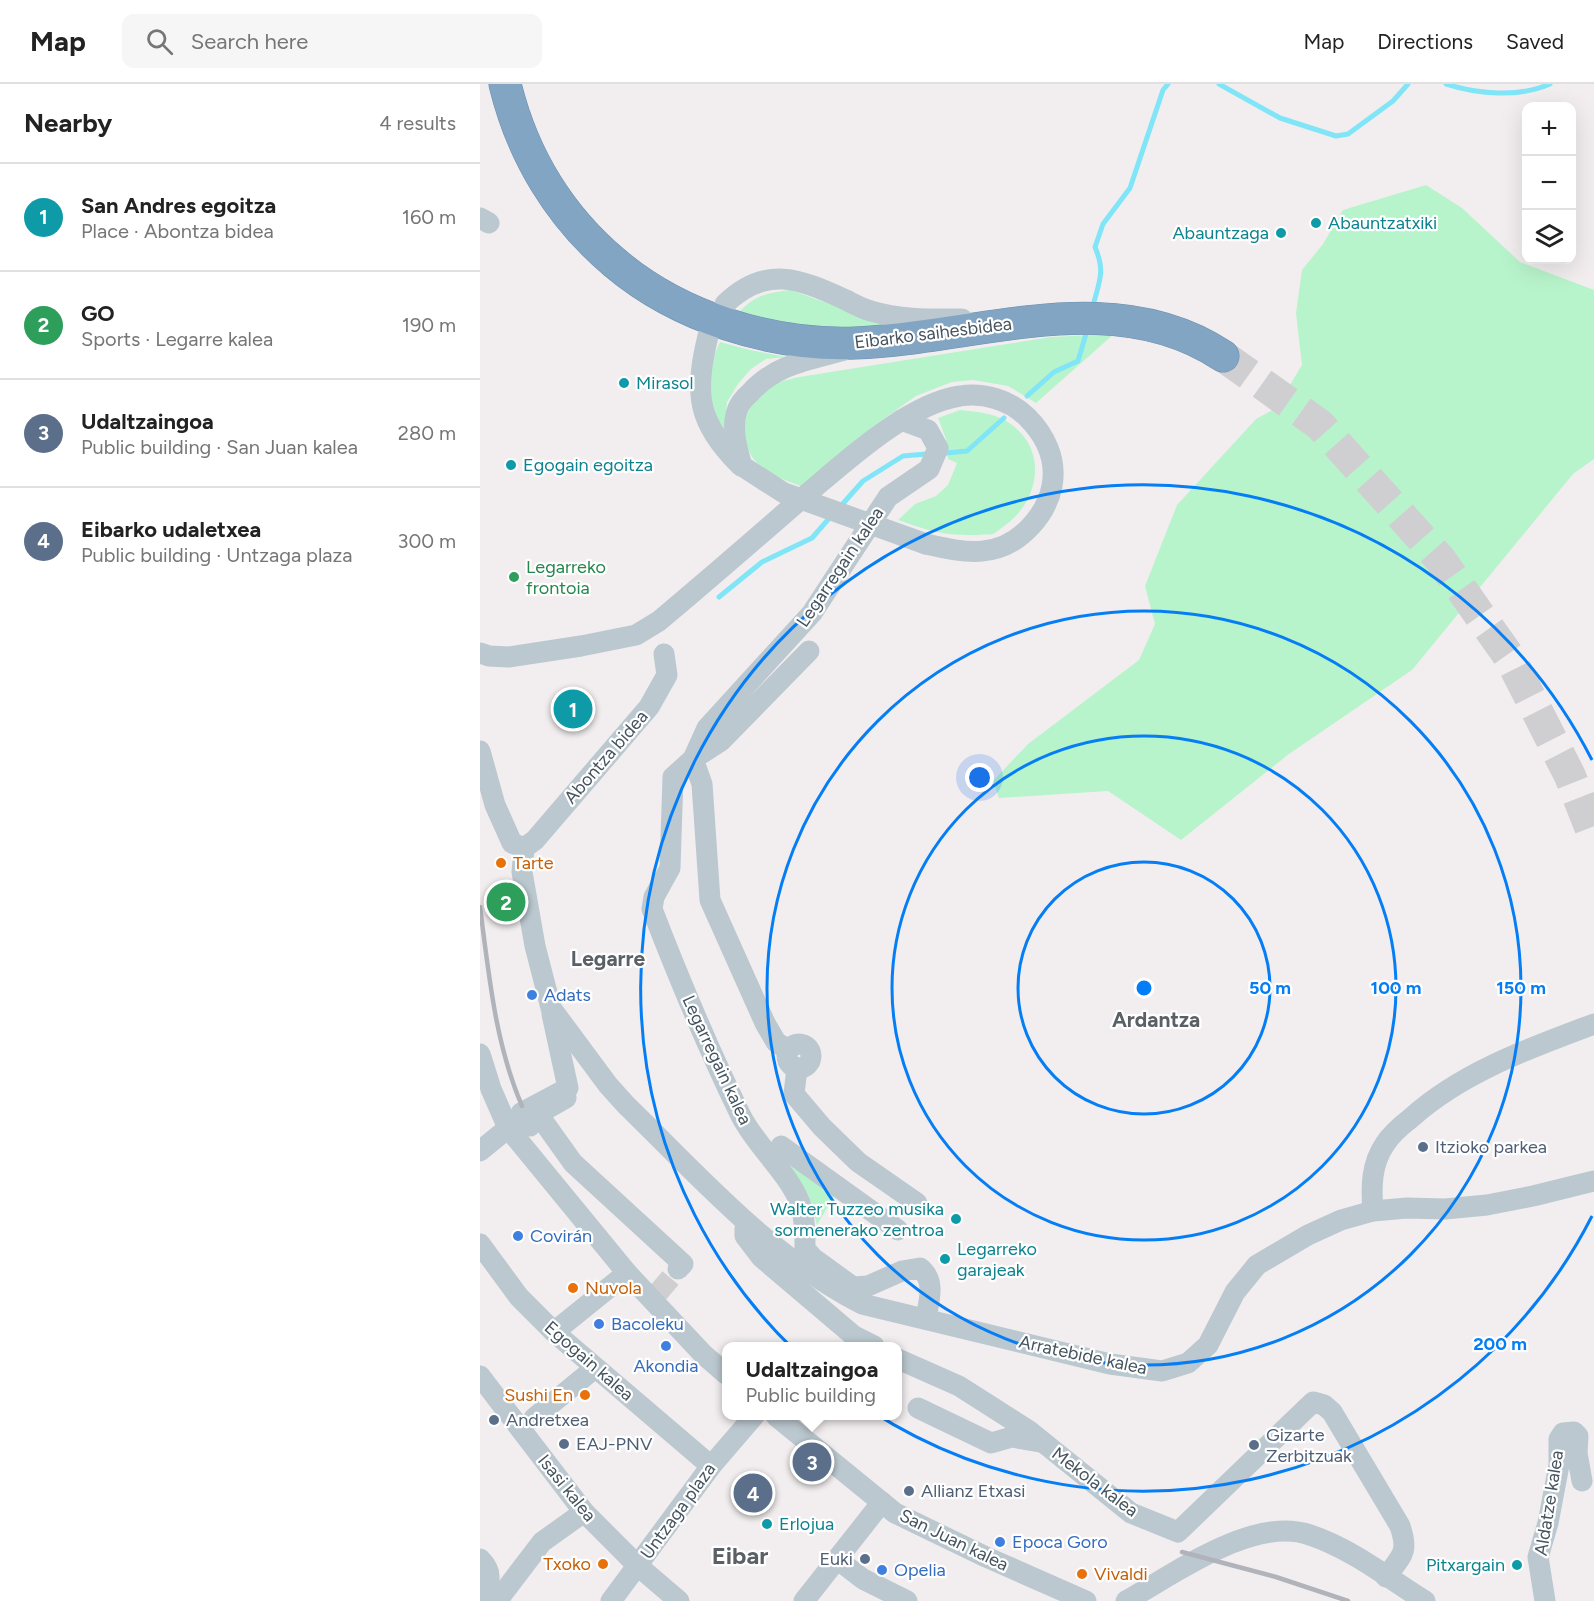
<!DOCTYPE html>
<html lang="en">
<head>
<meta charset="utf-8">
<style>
  :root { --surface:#fff; --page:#f6f6f6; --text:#222; --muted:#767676; --line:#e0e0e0; --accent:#0b8043 }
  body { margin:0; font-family:Figtree,sans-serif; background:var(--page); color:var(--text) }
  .controls { position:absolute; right:18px; top:18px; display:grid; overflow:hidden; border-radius:12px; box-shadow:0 6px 24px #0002 }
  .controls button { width:54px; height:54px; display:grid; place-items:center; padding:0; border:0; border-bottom:2px solid var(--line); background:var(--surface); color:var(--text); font:30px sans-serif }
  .you { position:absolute; left:500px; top:694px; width:21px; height:21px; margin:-15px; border:4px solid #fff; border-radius:50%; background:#1a73e8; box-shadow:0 0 0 9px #1a73e833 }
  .badge { display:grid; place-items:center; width:39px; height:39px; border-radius:50%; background:var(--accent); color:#fff; font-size:20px; font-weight:700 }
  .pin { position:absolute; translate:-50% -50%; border:3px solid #fff; box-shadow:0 2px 6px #0006 }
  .popup { position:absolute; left:242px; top:1258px; width:180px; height:78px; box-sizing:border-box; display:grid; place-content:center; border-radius:12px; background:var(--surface); filter:drop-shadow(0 2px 4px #0005); font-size:20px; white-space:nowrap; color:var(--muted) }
  .popup b { font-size:22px; color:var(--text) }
  .popup::after { content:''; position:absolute; left:50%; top:100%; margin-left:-12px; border:12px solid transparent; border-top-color:var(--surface) }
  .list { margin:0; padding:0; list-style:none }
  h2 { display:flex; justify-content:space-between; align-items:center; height:78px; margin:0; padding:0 24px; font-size:26px }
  h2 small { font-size:20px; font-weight:400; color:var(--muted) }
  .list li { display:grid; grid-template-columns:39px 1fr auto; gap:18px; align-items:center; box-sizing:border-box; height:108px; padding:0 24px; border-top:2px solid var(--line) }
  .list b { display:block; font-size:22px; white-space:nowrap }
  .list p { margin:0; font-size:20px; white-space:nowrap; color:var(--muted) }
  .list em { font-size:20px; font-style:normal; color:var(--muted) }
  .icon { flex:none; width:33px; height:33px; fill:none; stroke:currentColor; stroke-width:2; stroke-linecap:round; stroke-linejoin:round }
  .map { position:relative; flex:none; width:1114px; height:1517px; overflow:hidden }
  header { display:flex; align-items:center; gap:36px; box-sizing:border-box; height:84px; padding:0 30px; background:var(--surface); border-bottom:2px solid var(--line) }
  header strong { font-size:28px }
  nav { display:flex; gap:33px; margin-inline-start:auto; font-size:21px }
  .search { width:420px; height:54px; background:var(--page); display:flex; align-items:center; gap:15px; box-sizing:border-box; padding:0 21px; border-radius:12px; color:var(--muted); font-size:22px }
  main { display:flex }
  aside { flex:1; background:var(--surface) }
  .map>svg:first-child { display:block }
  .green { fill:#b8f4cb }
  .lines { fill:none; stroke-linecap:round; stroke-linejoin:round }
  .stream { stroke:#80e5f6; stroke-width:5 }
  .minor-tunnel { stroke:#cfcfd2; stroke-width:21; stroke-dasharray:21 10; stroke-linecap:butt }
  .highway-tunnel { stroke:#cfcfd2; stroke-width:32; stroke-dasharray:32 16; stroke-linecap:butt }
  .highway-casing { stroke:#6c90af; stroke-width:33 }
  .minor { stroke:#bbc8cf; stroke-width:21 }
  .highway { stroke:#81a5c3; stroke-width:32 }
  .rail { stroke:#b0b4ba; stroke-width:4.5 }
  .minor-bridge { stroke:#bbc8cf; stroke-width:21 }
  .ring { fill:none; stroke:#057ef5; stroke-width:3 }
  .culture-dot { fill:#0f9aa8; stroke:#fff; stroke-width:2 }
  .leisure-dot { fill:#2e9e5b; stroke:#fff; stroke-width:2 }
  .food-dot { fill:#e8710a; stroke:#fff; stroke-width:2 }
  .shop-dot { fill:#3f7fe0; stroke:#fff; stroke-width:2 }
  .service-dot { fill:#5c6f8a; stroke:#fff; stroke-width:2 }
  .labels { text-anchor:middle; stroke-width:4.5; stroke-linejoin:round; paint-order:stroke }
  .culture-label { font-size:18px; fill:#0d838f; stroke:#fff; text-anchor:start }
  .street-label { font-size:18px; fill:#45545e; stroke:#fff }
  .leisure-label { font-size:18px; fill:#27864d; stroke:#fff; text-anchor:start }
  .food-label { font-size:18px; fill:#c56008; stroke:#fff; text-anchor:start }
  .shop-label { font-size:18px; fill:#366cbe; stroke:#fff; text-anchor:start }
  .service-label { font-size:18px; fill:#4e5e75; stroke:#fff; text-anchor:start }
  .quarter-label { font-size:21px; font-weight:bold; fill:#5a6065; stroke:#fff }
  .district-label { font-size:24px; font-weight:bold; fill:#5a6065; stroke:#fff }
  .centre { fill:#057ef5; stroke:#fff; stroke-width:3 }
  .ring-label { font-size:18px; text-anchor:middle; font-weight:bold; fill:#057ef5; stroke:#fff; stroke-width:4.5; stroke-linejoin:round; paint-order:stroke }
</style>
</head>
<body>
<header>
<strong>Map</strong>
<div class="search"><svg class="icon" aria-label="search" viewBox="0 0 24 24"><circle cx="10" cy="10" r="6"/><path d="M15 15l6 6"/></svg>Search here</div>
<nav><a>Map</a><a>Directions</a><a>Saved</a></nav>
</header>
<main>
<aside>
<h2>Nearby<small>4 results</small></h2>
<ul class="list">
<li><span class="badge" style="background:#0f9aa8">1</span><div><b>San Andres egoitza</b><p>Place · Abontza bidea</p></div><em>160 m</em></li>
<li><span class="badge" style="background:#2e9e5b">2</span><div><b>GO</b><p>Sports · Legarre kalea</p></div><em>190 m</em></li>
<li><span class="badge" style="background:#5c6f8a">3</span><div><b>Udaltzaingoa</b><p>Public building · San Juan kalea</p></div><em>280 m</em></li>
<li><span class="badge" style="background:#5c6f8a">4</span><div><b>Eibarko udaletxea</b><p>Public building · Untzaga plaza</p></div><em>300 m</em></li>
</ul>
</aside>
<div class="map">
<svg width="1114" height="1517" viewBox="0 0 1114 1517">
  <rect width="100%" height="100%" fill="#f2eeef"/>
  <g class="green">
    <path d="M946,101L982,124L1040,178L1114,206V375L1093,390L932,586L809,670L701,756L628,707L519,714L513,697L548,660L659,576L675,540L665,502L697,421L776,335L796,324L822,281L816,229L822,186L843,160L863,126Z"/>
    <path d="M311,206L418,245L375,248L292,239L260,227C277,210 288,209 311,206Z"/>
    <path d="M634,250L556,319L528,302L493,296L472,298L436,312L391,344L347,380L323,403C308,397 289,392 278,380C257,359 262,322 285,306C295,298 307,296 319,293L571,253Z"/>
    <path d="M240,258L270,266L306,273L286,275L271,285L258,300L247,318L244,352C230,320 224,290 240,258Z"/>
    <path d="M480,326C499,328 517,329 532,341C569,368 558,419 524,442C521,444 516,449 513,450C509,451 503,450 499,451C465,452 449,447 418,436L435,420L456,412L468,401L477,379L468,375L466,355L458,334Z"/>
    <path d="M298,1063L357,1107L337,1141L328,1110Z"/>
  </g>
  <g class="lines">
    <g class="stream">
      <path d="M739,0L800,34L856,52L868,50L913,17L928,0"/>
      <path d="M966,0C998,10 1038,14 1070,0"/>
      <path d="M614,218C620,195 625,187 615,163L623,140L650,104L683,6L688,0"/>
      <path d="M547,312L574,288L598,277L606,250"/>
      <path d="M466,369L487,367L524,334"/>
      <path d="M359,424L383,397L423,372L446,370"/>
      <path d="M239,513L282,478L332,454L352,431"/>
    </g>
    <path class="minor-tunnel" d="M177,1210L198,1185"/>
    <path class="highway-tunnel" d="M743,272L840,341L960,475L1030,574L1090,692L1114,753"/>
    <g class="highway-casing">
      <path id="highway" d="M25,0C42,70 79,132 135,179C199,233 291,262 375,259C496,255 632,198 743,272"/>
    </g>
    <g class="minor">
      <path d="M0,134L9,139"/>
      <path d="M245,220C286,180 320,195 366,216C374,220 383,225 391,227C421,236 452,235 482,235"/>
      <path d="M228,252C214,310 217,339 261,382"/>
      <path d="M421,336L448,346L458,364L449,385L408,413L332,529L227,644L213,675L193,693L190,784L174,813L172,825C199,895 228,964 261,1032C277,1063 307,1087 320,1119C325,1134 325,1149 325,1165L333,1174L373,1203L388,1202L422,1187L440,1184C456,1197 449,1216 446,1234"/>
      <path d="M262,382C257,365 251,345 257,327C259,320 264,314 270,309C296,280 329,276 365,266"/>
      <path d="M0,569L9,572L28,573L101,562L156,551L179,537C227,497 274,456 321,415C362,381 426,320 480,312C503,308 530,316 547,333C565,351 577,375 572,402C569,418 562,430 551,442C520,476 486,469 446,460"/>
      <path d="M0,667L15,721L32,759L44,764"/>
      <path d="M44,764L42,788L55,862L71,924L128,1001L146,1021C220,1093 289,1172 382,1220L630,1280L682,1287L708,1279L728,1261L755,1208L777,1181L828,1151L861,1136L893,1127L927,1124L965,1125L1007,1121L1053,1112L1114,1097"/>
      <path d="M44,764L55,756L169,623L187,591L184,570"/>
      <circle cx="319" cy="972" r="12"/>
      <path d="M308,966L296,958L285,939L230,816L222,700L213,675L241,657L329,567"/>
      <path d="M0,970L11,1005L28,1044L147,1189L223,1270L246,1290"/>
      <path d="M317,984L314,1010L342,1043L378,1078L437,1119"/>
      <path d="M83,1007L86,1014L58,1030L93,1079L203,1180L198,1185"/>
      <path d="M50,1042L41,1029L88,1004L72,930"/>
      <path d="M301,1062L418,1146"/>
      <path d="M0,1067L28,1044"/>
      <path d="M893,1127C891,1104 891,1080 905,1060C911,1050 922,1041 931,1034C982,988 1050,964 1114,940"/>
      <path d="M265,1144V1152L281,1173L374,1252L394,1262"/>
      <path d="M0,1160L39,1213L74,1248L231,1382"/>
      <path d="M74,1248L147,1189"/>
      <path d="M418,1275L479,1302L548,1346L651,1429L698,1448L833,1318L844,1321L852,1328L920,1442C929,1469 922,1471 906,1493"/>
      <path d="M0,1292L104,1428L158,1482L199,1517"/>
      <path d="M438,1324L511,1359L532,1353L560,1358"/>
      <path d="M296,1332L415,1429L506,1473L606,1517"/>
      <path d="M54,1334L115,1284"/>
      <path d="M0,1475C15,1490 9,1500 0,1517"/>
      <path d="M357,1475L383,1495L427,1517"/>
      <path d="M17,1517L62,1458L104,1428"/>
      <path d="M131,1517L231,1382L274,1332"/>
      <path d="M324,1517L402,1418"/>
      <path d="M646,1517C694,1490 774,1431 830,1451C872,1465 908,1494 945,1517"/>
      <path d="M1065,1517L1058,1473L1068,1439L1079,1381V1355L1083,1349L1094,1348L1098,1352L1097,1369L1102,1397"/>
    </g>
    <use href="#highway" class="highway"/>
    <g class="rail">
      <path d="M0,823C9,891 15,959 42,1022"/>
      <path d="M702,1468L796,1493L868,1517"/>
    </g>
    <path class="minor-bridge" d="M262,382L304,409L446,460"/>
  </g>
  <g class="ring">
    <circle cx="664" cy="904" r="126"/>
    <circle cx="664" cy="904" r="252"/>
    <circle cx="664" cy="904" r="377"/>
    <path d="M1112 1132A503 503 0 1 1 1112 676"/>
  </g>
  <g class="culture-dot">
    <circle cx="836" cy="139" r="6"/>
    <circle cx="801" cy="149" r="6"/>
    <circle cx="144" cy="299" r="6"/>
    <circle cx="31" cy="381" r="6"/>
    <circle cx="476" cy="1135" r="6"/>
    <circle cx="465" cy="1175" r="6"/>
    <circle cx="287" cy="1440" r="6"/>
    <circle cx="1037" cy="1481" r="6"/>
  </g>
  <circle class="leisure-dot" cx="34" cy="493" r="6"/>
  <g class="food-dot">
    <circle cx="21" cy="779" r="6"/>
    <circle cx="93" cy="1204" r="6"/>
    <circle cx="105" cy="1311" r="6"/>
    <circle cx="123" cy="1480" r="6"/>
    <circle cx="602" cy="1490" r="6"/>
  </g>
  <g class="shop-dot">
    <circle cx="52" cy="911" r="6"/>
    <circle cx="38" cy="1152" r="6"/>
    <circle cx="119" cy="1240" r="6"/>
    <circle cx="186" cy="1262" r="6"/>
    <circle cx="520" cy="1458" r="6"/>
    <circle cx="402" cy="1486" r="6"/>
  </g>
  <g class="service-dot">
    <circle cx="943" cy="1063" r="6"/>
    <circle cx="14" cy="1336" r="6"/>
    <circle cx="84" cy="1360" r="6"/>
    <circle cx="774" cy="1361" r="6"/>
    <circle cx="429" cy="1407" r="6"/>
    <circle cx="385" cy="1475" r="6"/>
  </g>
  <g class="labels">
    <g class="culture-label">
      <text x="848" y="145">Abauntzatxiki</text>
      <text x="789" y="155" text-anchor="end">Abauntzaga</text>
      <text x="156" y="305">Mirasol</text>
      <text x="43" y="387">Egogain egoitza</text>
      <text x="464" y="1131" text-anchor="end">Walter Tuzzeo musika<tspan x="464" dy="21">sormenerako zentroa</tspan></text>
      <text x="477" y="1171">Legarreko<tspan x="477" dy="21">garajeak</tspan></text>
      <text x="299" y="1446">Erlojua</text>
      <text x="1025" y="1487" text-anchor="end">Pitxargain</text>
    </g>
    <g class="street-label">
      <text transform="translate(453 249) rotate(-7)" y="6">Eibarko saihesbidea</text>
      <text transform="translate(360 483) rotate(-56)" y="6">Legarregain kalea</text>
      <text transform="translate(126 673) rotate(-49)" y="6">Abontza bidea</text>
      <text transform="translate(237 976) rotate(65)" y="6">Legarregain kalea</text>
      <text transform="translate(603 1271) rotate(12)" y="6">Arratebide kalea</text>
      <text transform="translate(109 1277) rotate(41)" y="6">Egogain kalea</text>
      <text transform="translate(615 1398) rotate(37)" y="6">Mekola kalea</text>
      <text transform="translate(87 1404) rotate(51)" y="6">Isasi kalea</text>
      <text transform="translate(1069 1419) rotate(-81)" y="6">Aldatze kalea</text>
      <text transform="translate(198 1427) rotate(-54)" y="6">Untzaga plaza</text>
      <text transform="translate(474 1456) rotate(26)" y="6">San Juan kalea</text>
    </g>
    <g class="leisure-label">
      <text x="46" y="489">Legarreko<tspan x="46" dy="21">frontoia</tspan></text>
    </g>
    <g class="food-label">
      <text x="33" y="785">Tarte</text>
      <text x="105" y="1210">Nuvola</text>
      <text x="93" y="1317" text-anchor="end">Sushi En</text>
      <text x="111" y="1486" text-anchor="end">Txoko</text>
      <text x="614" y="1496">Vivaldi</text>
    </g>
    <g class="shop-label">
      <text x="64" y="917">Adats</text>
      <text x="50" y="1158">Covirán</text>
      <text x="131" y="1246">Bacoleku</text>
      <text x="186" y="1288" text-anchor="middle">Akondia</text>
      <text x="532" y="1464">Epoca Goro</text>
      <text x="414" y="1492">Opelia</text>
    </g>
    <g class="service-label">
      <text x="955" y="1069">Itzioko parkea</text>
      <text x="26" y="1342">Andretxea</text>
      <text x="786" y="1357">Gizarte<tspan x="786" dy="21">Zerbitzuak</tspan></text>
      <text x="96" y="1366">EAJ-PNV</text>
      <text x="441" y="1413">Allianz Etxasi</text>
      <text x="373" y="1481" text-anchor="end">Euki</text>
    </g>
    <g class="quarter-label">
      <text x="128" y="882">Legarre</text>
      <text x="676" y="943">Ardantza</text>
    </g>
    <g class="district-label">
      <text x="260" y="1480">Eibar</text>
    </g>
  </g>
  <circle cx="664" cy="904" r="9" class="centre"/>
  <g class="ring-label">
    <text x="790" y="910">50 m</text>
    <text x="916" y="910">100 m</text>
    <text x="1041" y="910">150 m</text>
    <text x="1020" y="1266">200 m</text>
  </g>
</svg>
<div class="controls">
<button>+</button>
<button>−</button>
<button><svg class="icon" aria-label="layers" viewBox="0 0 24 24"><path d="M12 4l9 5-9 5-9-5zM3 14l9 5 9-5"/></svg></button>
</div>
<div class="you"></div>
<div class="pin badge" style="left:93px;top:625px;background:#0f9aa8">1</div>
<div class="pin badge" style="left:26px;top:818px;background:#2e9e5b">2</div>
<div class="pin badge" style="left:332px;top:1378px;background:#5c6f8a">3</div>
<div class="popup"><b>Udaltzaingoa</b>Public building</div>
<div class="pin badge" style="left:273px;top:1409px;background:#5c6f8a">4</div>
</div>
</main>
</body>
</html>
